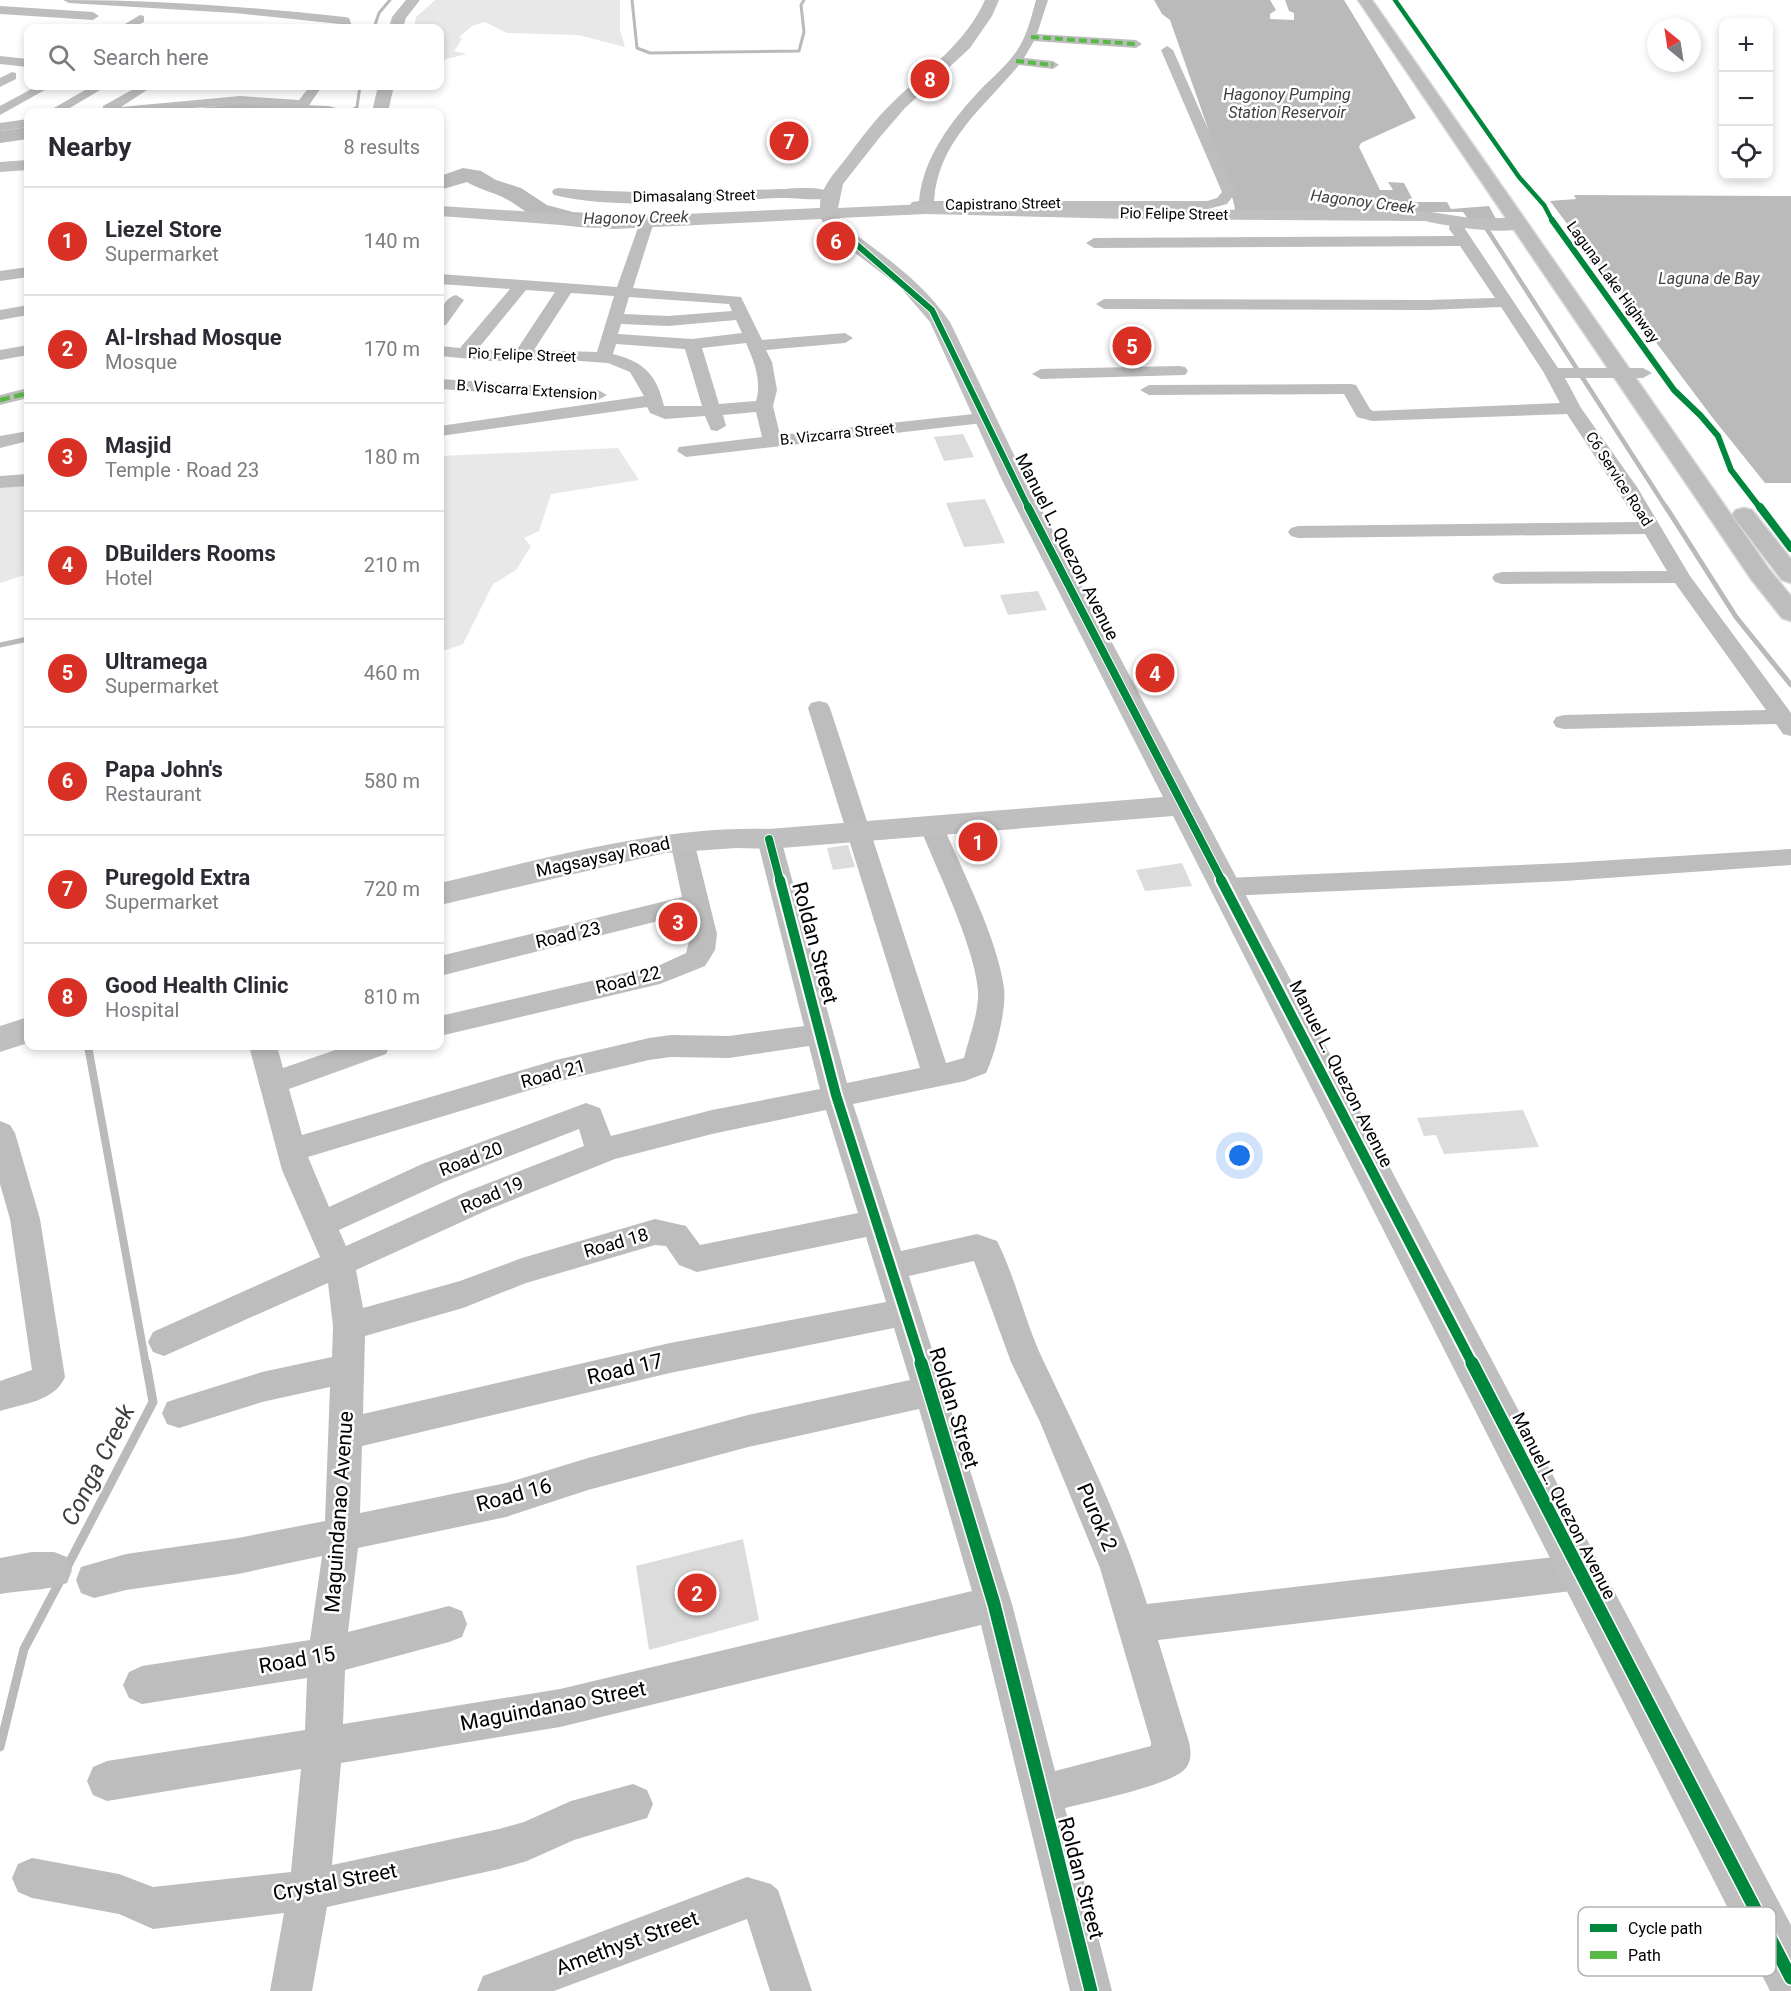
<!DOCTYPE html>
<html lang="en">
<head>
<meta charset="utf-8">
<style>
  :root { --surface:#fff; --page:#f7f7f7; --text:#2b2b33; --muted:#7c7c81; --line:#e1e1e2; --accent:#d93025 }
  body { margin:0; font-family:Roboto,sans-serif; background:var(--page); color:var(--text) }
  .controls { position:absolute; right:18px; top:18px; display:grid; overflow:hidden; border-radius:12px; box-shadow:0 3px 9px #0003 }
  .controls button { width:54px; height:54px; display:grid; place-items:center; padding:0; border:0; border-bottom:2px solid var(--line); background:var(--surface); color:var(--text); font:30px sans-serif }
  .compass { position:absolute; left:1647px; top:18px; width:54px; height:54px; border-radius:50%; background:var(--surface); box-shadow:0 3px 9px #0003; rotate:330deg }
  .you { position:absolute; left:1240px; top:1156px; width:21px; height:21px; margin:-15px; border:4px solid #fff; border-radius:50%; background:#1a73e8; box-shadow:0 0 0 9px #1a73e833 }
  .badge { display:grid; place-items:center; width:39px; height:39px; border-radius:50%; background:var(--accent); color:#fff; font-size:20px; font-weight:700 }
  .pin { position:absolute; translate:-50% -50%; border:3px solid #fff; box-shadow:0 2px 6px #0006 }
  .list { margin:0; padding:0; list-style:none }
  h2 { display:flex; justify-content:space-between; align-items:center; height:78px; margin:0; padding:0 24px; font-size:26px }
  h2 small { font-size:20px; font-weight:400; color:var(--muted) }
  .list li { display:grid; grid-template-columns:39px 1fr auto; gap:18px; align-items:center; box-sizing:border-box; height:108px; padding:0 24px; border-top:2px solid var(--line) }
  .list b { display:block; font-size:22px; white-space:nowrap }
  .list p { margin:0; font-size:20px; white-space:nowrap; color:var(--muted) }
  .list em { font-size:20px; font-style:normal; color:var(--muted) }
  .icon { flex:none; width:33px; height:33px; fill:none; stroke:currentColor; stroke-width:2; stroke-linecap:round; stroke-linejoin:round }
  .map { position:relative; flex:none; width:1791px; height:1991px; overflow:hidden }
  .search { position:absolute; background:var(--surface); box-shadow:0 3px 9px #0003; left:24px; top:24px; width:420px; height:66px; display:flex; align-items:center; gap:15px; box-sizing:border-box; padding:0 21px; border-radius:12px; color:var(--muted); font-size:22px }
  .panel { position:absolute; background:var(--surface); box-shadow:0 3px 9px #0003; left:24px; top:108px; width:420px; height:942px; border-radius:12px }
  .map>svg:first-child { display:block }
  .green { fill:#e8e8e8 }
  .water { fill:#bababa }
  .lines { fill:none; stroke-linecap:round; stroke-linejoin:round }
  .stream-far4 { stroke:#bababa; stroke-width:3 }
  .stream-far3 { stroke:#bababa; stroke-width:4.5 }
  .stream-far2 { stroke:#bababa; stroke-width:5 }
  .stream-far1 { stroke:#bababa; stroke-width:8 }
  .stream { stroke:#bababa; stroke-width:9 }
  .river { fill:#bababa; fill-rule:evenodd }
  .building { fill:#dcdcdc }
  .primary-casing { stroke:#dbdbdb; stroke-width:3 }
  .street { fill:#bdbdbd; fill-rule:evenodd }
  .secondary { fill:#bfbfbf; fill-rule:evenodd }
  .primary { fill:#bdbdbd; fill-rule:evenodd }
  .quiet-far1 { stroke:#58b947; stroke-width:4; stroke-dasharray:8 4; stroke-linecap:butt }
  .quiet { stroke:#58b947; stroke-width:4.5; stroke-dasharray:10 4.5; stroke-linecap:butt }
  .cycleway-far4-casing { stroke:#fff; stroke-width:6 }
  .cycleway-far3-casing { stroke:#fff; stroke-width:8 }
  .cycleway-far2-casing { stroke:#fff; stroke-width:10 }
  .cycleway-far1-casing { stroke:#fff; stroke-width:14 }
  .cycleway-casing { stroke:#fff; stroke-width:16 }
  .cycleway-far4 { stroke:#00873e; stroke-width:4.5 }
  .cycleway-far3 { stroke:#00873e; stroke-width:6 }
  .cycleway-far2 { stroke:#00873e; stroke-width:8 }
  .cycleway-far1 { stroke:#00873e; stroke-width:10 }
  .cycleway { stroke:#00873e; stroke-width:13 }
  .labels { text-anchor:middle; stroke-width:5; stroke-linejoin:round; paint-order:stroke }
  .far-street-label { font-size:15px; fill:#000; stroke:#fff }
  .far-water-label { font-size:16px; font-style:italic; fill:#3e3e3e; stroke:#fff }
  .street-label { font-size:18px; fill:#000; stroke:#fff }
  .near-street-label { font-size:21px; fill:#000; stroke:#fff }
  .near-water-label { font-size:24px; font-style:italic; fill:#3e3e3e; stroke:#fff }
  .key { fill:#fff; stroke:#b2b2b2; stroke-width:1.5 }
  .key-label { font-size:16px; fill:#000 }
</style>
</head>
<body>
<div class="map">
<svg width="1791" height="1991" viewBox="0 0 1791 1991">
  <rect width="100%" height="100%" fill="#fff"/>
  <g class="green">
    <path d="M435,0H620V30L625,47L578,35L507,33L485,22L472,26L459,37L462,39L454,51L467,54L446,59L440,64V28H414L416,17Z"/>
    <path d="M618,448L639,480L551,494L539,531L524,538L531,546L516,570L493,584L463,644L440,652V456Z"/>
    <path d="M28,485V574L0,583V488Z"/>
  </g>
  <g class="water">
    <path d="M1154,0H1270L1276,10L1270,14V19L1294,20V13L1289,11L1285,0H1344L1416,118L1361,143L1359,147L1380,190H1393L1388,182L1404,183L1414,202H1447L1451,209L1489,206L1496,219H1468L1463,212H1233L1235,209L1233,200L1170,20L1162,14Z"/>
    <path d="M1574,195L1791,196V483H1765L1712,417L1550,201L1576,199Z"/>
  </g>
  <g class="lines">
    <g class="stream-far4">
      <path d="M632,0L637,48L650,53L799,51L804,32L801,5L804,0"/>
      <path d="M374,28L379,13L390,0"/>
      <path d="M349,112L357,107L360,86"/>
    </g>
    <path class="stream-far3" d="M1483,223L1667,509"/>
    <g class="stream-far2">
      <path d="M1666,507L1736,617L1791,685"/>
      <path d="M0,645L28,639"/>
    </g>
    <path class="stream-far1" d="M88,1046L146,1365"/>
    <g class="stream">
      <path d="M66,1569L153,1402L146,1363"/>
      <path d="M0,1747L24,1649L61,1579"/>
    </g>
    <g class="river">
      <path d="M243,103L329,106L336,108L339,112H196L199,108Z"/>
      <path d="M28,127V139L0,143V131Z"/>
      <path d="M463,168L481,171L496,180L521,188L547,205L573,212L613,215L617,220L613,225C589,231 553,226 530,214C522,210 515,203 506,199C494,192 480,190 467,182L440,190V176Z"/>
    </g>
  </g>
  <g class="building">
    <path d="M963,434L974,457L944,461L934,437Z"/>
    <path d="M985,499L1005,543L964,547L946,503Z"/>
    <path d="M1038,591L1047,610L1008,615L1000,595Z"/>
    <path d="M848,845L855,867L833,870L827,848Z"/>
    <path d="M1182,863L1192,886L1145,891L1136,870Z"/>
    <path d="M1523,1110L1539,1147L1444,1154L1436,1135L1424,1136L1417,1118Z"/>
    <path d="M743,1539L759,1620L649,1650L636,1566Z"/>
  </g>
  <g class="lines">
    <g class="primary-casing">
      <g id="primary">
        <path d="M1358,0H1372L1769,569L1791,596V621L1782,618L1751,579Z"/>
        <path d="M1744,508L1752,510L1791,559V583L1782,580L1732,515L1736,510Z"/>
      </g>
    </g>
    <g class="street">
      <path d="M63,0C158,0 251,7 345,17L349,18L353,28H341L340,24L234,13L69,3Z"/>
      <path d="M1036,0H1048L1037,34L1136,40L1142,44L1136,48L1034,41L1024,58L1053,61L1059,65L1053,69L1019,65C984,107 938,141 934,201H1207L1217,198L1222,192L1161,50L1167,46L1173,50L1236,192L1227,204L1208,209H933L926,213L910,205L912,202L919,201C923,157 952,120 981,89C993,77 1006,66 1016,52C1027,36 1031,18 1036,0Z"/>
      <path d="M0,6L93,12L99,16L93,20L0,14Z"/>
      <path d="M140,15L144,16V22L132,28H118Z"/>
      <path d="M0,56L28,59V67L0,64Z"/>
      <path d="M12,72L16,73V79L0,87V78Z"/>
      <path d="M37,86H52L0,115V106Z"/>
      <path d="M92,86H107L63,112H47Z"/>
      <path d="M139,86H153L121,107L240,96L299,100L310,86H322L308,107L303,108L240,104L147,112H103V106Z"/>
      <path d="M28,119V127L0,131V123Z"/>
      <path d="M559,188C635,195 710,191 786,189C798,188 827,186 835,195C828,203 794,197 782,198C715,200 618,211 554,195L552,192L554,189Z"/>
      <path d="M647,218L654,222L633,288L741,297L762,340L845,333L853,338L845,343L766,350L772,362L777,390L773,406L780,435L983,413L992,418L983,423L686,457L677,451L679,447L762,437L756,412L723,415L726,426L717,431L711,430L705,416L665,419L650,413L647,407L440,436V426L644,396L630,372L608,363L566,360L490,361L440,356V346L460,348L510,289L440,284V274L617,287L640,222ZM526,290L555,292L516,351L477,350ZM571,293L614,296L597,352L534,350ZM629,297L729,304L732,311L668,316L624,314ZM736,320L742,333L692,339L618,334L621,324L668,326ZM746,343C754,361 762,381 756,401L719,404L702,348ZM616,344L685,349L702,406H664C657,376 645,362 613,354Z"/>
      <path d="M1457,218L1464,222L1465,229L1558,368H1643L1652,373L1643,378H1565L1581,408L1637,487L1690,576L1791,713V736L1783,734L1776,724L1564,729L1556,727L1553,722L1556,717L1564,715L1766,710L1675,583L1502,584L1495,582L1492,578L1495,574L1502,572L1667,571L1645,534L1298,538L1291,536L1288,532L1291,528L1298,526L1638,522L1567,414L1372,421L1357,417L1344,394L1149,395L1140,390L1149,385L1350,384L1356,385L1370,409L1373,411L1560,403L1544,373L1501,307L1427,310L1104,309L1096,304L1104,299L1427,300L1495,298L1460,246L1094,248L1086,243L1094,238L1454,236L1449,229L1450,222Z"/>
      <path d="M28,267V277L0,281V271Z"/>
      <path d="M456,295L464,300L446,325L440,326C440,313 442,299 456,295Z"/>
      <path d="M28,305V315L0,320V310Z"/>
      <path d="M28,345V355L0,360V350Z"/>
      <path d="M1179,366L1185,367L1188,371L1185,375L1041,379L1032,374L1041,369Z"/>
      <path d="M440,379L598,390L607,395L598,400L440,389Z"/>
      <path d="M28,388V398L0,405V395Z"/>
      <path d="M28,431V441L0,448V436Z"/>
      <path d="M28,474V486L0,488V476Z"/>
      <path d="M819,701L827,703L830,708L946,1063L964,1058C969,1037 979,1013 978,991C975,947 936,868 919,825L922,819L931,817L940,819L943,825C963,873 997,937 1004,988C1007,1008 995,1055 986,1073L965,1081L853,1104L901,1251L977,1234L997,1241C1016,1279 1025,1322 1043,1360C1081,1440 1121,1520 1147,1604L1580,1554L1593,1559L1598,1572L1593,1585L1580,1590L1158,1640L1189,1742C1191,1751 1192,1761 1185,1769C1171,1785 1089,1802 1065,1808L1112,1991H1070L981,1625L560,1727L341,1763L332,1865L499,1829L524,1822L571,1801L633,1784L647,1790L653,1804L647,1818L574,1840L527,1861L499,1869L327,1907L312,1991H270L284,1913L153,1929L119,1914L32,1898L18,1892L12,1878L18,1864L32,1858L119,1874L153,1887L291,1872L301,1769L107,1801L93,1795L87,1781L93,1767L107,1761L305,1730L307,1678L142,1704L129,1698L123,1685L129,1672L142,1666L310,1640L322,1556L238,1574L126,1590L94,1598L81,1593L76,1580L81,1567L126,1554L238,1538L325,1521L330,1387L262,1402L179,1428L167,1424L162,1413L167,1402L179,1398L262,1372L332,1357L333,1326L328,1283L164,1356L153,1352L148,1342L153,1332L320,1257L282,1170L249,1046H277L283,1068L347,1046H390L386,1054L289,1089L302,1135L556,1060L649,1038L671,1035L729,1036L804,1026L757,839L760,833L769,831L778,833L781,839L847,1083L920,1068L808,708L811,703ZM809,1046L820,1089L712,1110L611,1136L600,1108L586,1103L422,1164L329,1207L308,1157L556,1082L649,1060L671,1057L729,1058ZM826,1110L858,1213L700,1245L686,1226L655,1219L522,1258L460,1281L363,1308L356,1270L490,1209L615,1159L712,1134ZM579,1129L584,1146L468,1191L346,1246L339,1230L444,1182ZM866,1237L886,1302L670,1343L363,1414L365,1336L463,1308L526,1283L655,1245L666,1246L679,1265L697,1272ZM974,1261L1011,1362L1040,1422L1100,1568L1151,1742V1746L1055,1771L1012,1604L909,1276ZM894,1328L910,1380L748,1415L588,1458L506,1483L360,1513L362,1446L670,1373ZM919,1409L972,1591L560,1689L343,1724L345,1670L449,1642L462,1637L467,1624L462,1611L449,1606L348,1632L358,1548L506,1517L588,1490L748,1447Z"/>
      <path d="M682,833L691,835L694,841L717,934L715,950L705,966L660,984L440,1036V1016L660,965L686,953L691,934L686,914L440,976V956L682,897L670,841L673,835Z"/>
      <path d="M1791,849V865L1565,881L1225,896L1216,893L1212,887L1216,881L1225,878L1565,863Z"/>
      <path d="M0,1121L10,1125L15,1133L40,1219L65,1377C55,1401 23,1404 0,1411V1381L32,1370L10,1219L0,1184Z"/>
      <path d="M32,1552H54L67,1557L72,1570L67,1583C47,1591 22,1590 0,1594V1558Z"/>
      <path d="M747,1877L771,1884L778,1890L812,1991H770L747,1919L554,1991H477L483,1976Z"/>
    </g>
    <g class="secondary">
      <path d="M406,0H420L406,18L403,28H389L392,17Z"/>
      <path d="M985,0H999L992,16L970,48L905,108L880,137L843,184L838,208L926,204L1127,209L1425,211L1470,218H1519L1528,224C1517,239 1443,225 1425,221L1127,219L926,214L839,218L844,226C883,255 922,281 950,322L1026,480L1791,1925V1991H1770L1173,816L769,849L736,848L665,853L440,905V883C548,858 657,826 769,829L1163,797L1002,480L930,322L900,287L830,234L821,219L614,229L440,216V206L614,217L820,208C820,188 832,176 844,161C860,140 875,119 894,101C928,69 965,44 985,0Z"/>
      <path d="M378,86H394L388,112H372Z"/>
      <path d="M28,160V170L0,172V162Z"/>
      <path d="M28,1017V1043L0,1052V1026Z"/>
    </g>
    <use href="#primary" class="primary"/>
    <g class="quiet-far1">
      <path d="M1031,37L1136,44"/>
      <path d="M1016,61L1053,65"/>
    </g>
    <path class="quiet" d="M0,400L28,393"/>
    <g class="cycleway-far4-casing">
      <path id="cycleway-far4" d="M1395,0L1519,177L1544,205L1553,222"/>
    </g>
    <g class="cycleway-far3-casing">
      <g id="cycleway-far3">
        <path d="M1552,220L1674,390L1701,416L1718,436L1731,470L1761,509"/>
        <path d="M833,224L932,310L1029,509"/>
      </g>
    </g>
    <g class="cycleway-far2-casing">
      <g id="cycleway-far2">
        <path d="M1028,507L1222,881"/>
        <path d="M1760,507L1791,548"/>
        <path d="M769,839L780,881"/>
      </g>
    </g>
    <g class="cycleway-far1-casing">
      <g id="cycleway-far1">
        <path d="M780,880L836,1095L922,1365"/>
        <path d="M1221,880L1473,1365"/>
      </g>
    </g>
    <g class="cycleway-casing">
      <g id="cycleway">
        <path d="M921,1363L994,1604L1091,1991"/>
        <path d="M1472,1363L1791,1978"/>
      </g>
    </g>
    <use href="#cycleway-far4" class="cycleway-far4"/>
    <use href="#cycleway-far3" class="cycleway-far3"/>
    <use href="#cycleway-far2" class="cycleway-far2"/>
    <use href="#cycleway-far1" class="cycleway-far1"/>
    <use href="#cycleway" class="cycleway"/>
  </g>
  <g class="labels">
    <g class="far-street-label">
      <text transform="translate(694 196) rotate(-1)" y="5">Dimasalang Street</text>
      <text transform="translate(1003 204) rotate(-1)" y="5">Capistrano Street</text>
      <text transform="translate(1174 214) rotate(1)" y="5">Pio Felipe Street</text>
      <text transform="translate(1613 282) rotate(54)" y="5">Laguna Lake Highway</text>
      <text transform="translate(522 355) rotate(2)" y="5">Pio Felipe Street</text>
      <text transform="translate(527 390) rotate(4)" y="5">B. Viscarra Extension</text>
      <text transform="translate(837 434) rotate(-6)" y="5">B. Vizcarra Street</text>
      <text transform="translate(1619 479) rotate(57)" y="5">C6 Service Road</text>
    </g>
    <g class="far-water-label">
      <text x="1287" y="100">Hagonoy Pumping<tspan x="1287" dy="18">Station Reservoir</tspan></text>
      <text transform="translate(1363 201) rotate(7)" y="6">Hagonoy Creek</text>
      <text transform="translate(636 217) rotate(-1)" y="6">Hagonoy Creek</text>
      <text x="1709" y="284">Laguna de Bay</text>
    </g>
    <g class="street-label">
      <text transform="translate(1067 547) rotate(63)" y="6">Manuel L. Quezon Avenue</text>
      <text transform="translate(603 857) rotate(-12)" y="6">Magsaysay Road</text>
      <text transform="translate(568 935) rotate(-13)" y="6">Road 23</text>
      <text transform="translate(628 980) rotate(-14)" y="6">Road 22</text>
      <text transform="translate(553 1074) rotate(-15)" y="6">Road 21</text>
      <text transform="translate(1341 1074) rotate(63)" y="6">Manuel L. Quezon Avenue</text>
      <text transform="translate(471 1159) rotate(-21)" y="6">Road 20</text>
      <text transform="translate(492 1195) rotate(-23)" y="6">Road 19</text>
      <text transform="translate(616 1243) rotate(-16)" y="6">Road 18</text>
      <text transform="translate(1564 1506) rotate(63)" y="6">Manuel L. Quezon Avenue</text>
    </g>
    <g class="near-street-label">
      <text transform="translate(815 943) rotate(75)" y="7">Roldan Street</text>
      <text transform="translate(625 1369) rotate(-13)" y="7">Road 17</text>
      <text transform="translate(954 1408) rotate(73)" y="7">Roldan Street</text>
      <text transform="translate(514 1495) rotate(-15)" y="7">Road 16</text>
      <text transform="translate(339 1512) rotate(-86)" y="7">Maguindanao Avenue</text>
      <text transform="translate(1097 1517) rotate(67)" y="7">Purok 2</text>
      <text transform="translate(297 1660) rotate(-10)" y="7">Road 15</text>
      <text transform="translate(553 1706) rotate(-11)" y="7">Maguindanao Street</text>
      <text transform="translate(1081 1878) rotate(75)" y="7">Roldan Street</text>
      <text transform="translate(335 1882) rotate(-11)" y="7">Crystal Street</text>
      <text transform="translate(627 1943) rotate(-20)" y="7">Amethyst Street</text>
    </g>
    <g class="near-water-label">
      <text transform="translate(98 1465) rotate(-63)" y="8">Conga Creek</text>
    </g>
  </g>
  <rect x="1578" y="1907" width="198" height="69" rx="9" class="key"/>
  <rect x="1590" y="1924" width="27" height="8" fill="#00873e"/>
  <rect x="1590" y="1951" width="27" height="8" fill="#58b947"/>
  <g class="key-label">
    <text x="1628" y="1934">Cycle path</text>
    <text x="1628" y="1961">Path</text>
  </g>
</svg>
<div class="controls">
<button>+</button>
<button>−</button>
<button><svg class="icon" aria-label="locate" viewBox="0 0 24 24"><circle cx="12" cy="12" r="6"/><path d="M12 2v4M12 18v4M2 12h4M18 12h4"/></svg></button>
</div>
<svg class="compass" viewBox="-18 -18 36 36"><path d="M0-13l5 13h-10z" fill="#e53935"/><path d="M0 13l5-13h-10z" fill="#7c7c81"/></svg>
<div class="you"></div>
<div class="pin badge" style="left:978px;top:842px">1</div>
<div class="pin badge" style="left:697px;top:1593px">2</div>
<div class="pin badge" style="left:678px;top:922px">3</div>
<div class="pin badge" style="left:1155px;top:673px">4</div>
<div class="pin badge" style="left:1132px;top:346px">5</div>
<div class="pin badge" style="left:836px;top:241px">6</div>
<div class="pin badge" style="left:789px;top:141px">7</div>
<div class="pin badge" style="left:930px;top:79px">8</div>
<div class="search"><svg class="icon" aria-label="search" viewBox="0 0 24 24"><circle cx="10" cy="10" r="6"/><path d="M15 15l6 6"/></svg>Search here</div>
<section class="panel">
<h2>Nearby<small>8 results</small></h2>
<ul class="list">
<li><span class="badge">1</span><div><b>Liezel Store</b><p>Supermarket</p></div><em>140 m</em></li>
<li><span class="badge">2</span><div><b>Al-Irshad Mosque</b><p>Mosque</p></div><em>170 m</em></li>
<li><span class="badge">3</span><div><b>Masjid</b><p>Temple · Road 23</p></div><em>180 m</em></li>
<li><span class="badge">4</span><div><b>DBuilders Rooms</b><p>Hotel</p></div><em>210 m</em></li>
<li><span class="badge">5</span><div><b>Ultramega</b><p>Supermarket</p></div><em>460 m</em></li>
<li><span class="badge">6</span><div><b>Papa John's</b><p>Restaurant</p></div><em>580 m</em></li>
<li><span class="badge">7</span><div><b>Puregold Extra</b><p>Supermarket</p></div><em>720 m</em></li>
<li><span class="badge">8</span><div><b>Good Health Clinic</b><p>Hospital</p></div><em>810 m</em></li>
</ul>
</section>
</div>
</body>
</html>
